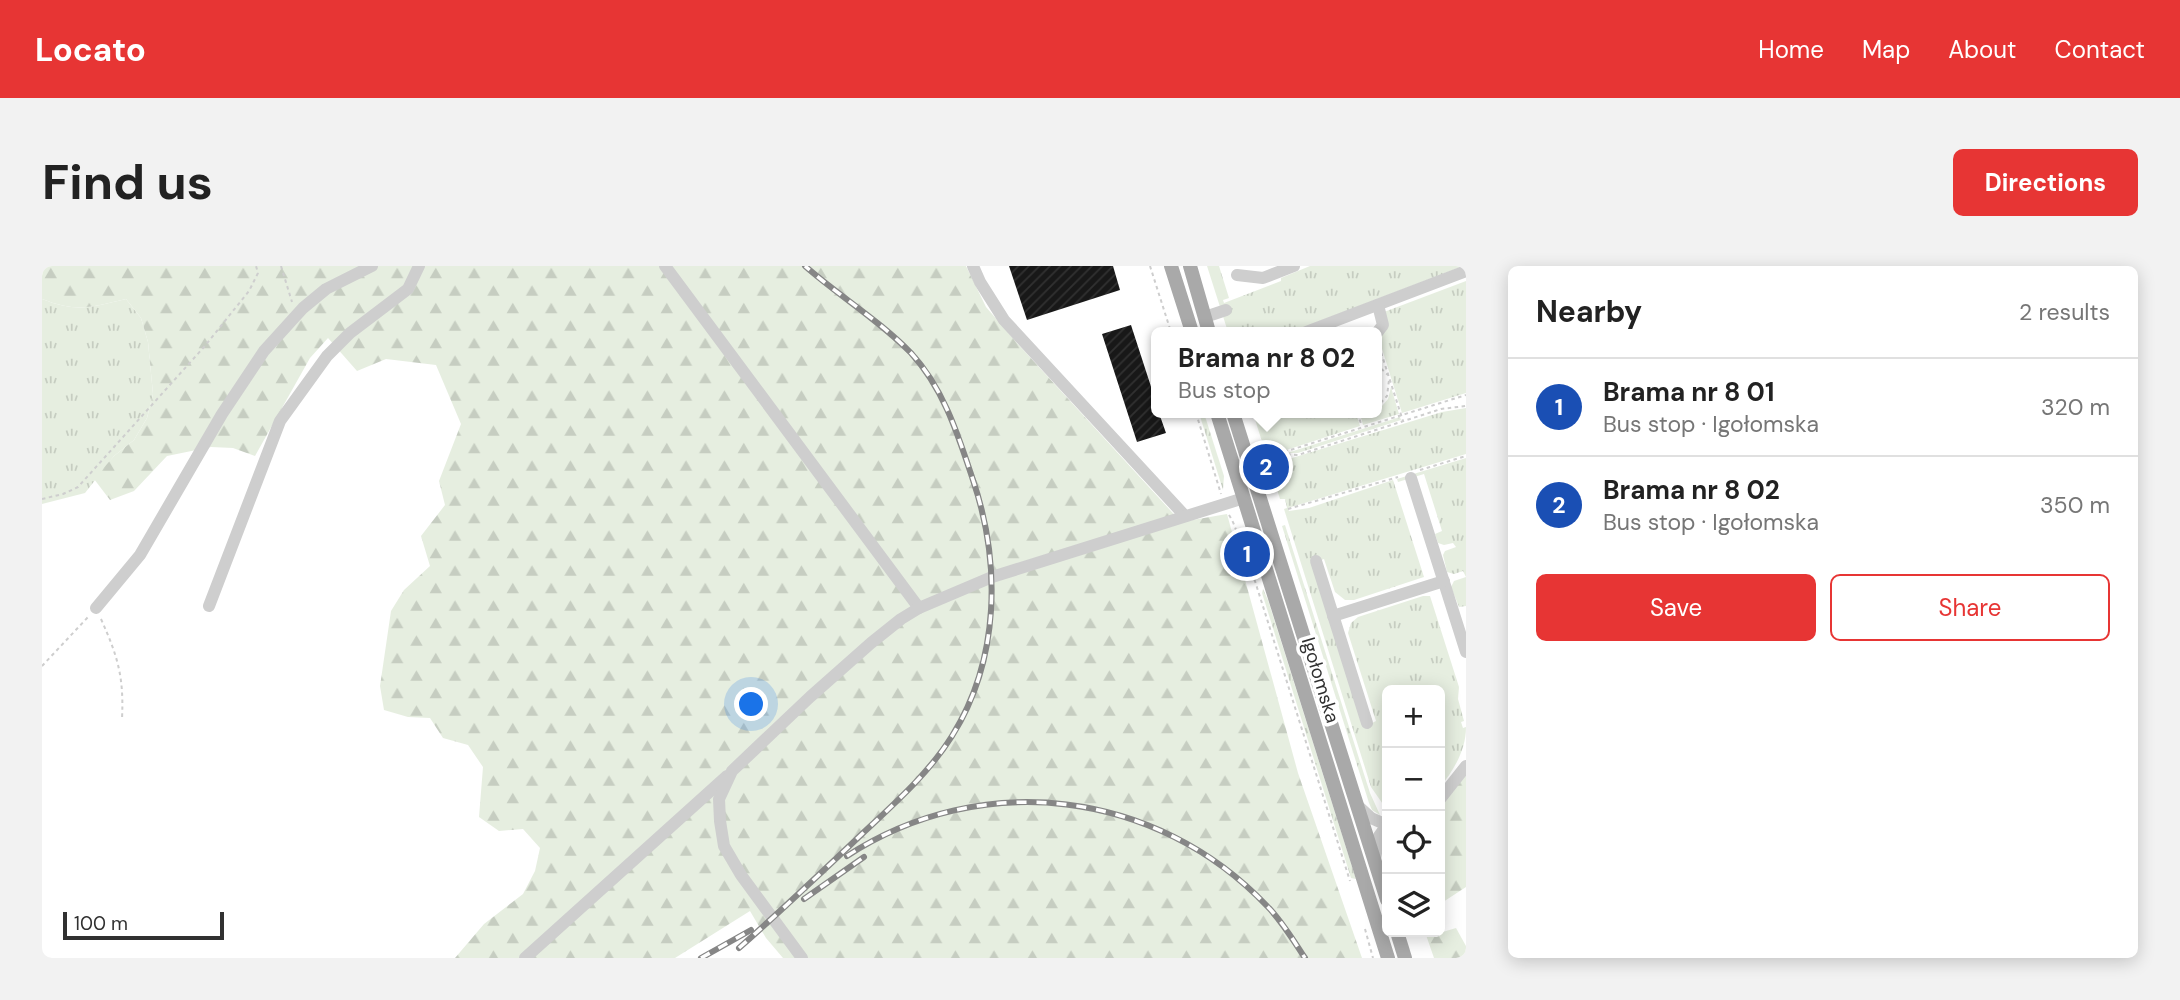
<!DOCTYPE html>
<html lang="en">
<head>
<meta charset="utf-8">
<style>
  :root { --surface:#fff; --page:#f2f2f2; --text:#222; --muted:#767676; --line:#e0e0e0; --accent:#e73534 }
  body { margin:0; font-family:"DM Sans",sans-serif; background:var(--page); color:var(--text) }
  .controls { position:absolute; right:21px; bottom:21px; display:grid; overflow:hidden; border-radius:10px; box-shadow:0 4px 18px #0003 }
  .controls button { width:63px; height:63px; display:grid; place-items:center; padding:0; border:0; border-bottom:2px solid var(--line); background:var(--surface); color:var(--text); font:35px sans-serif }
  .scale { position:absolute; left:21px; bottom:18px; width:161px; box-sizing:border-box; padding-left:7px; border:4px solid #313131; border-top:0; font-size:19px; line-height:24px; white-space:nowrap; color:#313131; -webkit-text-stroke:5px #fff; paint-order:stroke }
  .you { position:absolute; left:710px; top:439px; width:24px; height:24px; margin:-18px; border:5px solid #fff; border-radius:50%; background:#1a73e8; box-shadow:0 0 0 10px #1a73e833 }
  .badge { display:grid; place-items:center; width:46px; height:46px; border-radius:50%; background:var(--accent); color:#fff; font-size:23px; font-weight:700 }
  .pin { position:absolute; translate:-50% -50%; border:4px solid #fff; box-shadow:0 2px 7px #0006 }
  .popup { position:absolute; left:1109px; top:61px; width:231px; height:91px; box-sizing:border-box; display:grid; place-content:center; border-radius:10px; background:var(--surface); filter:drop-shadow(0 2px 5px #0005); font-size:23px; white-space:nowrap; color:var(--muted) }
  .popup b { font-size:26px; color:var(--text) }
  .popup::after { content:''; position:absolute; left:50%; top:100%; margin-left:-14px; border:14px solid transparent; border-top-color:var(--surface) }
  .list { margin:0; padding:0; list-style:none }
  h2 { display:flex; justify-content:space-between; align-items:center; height:91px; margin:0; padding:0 28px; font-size:30px }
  h2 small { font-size:23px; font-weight:400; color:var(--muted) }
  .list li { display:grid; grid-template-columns:46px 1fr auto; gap:21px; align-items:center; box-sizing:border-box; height:98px; padding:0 28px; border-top:2px solid var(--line) }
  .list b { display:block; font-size:26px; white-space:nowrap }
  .list p { margin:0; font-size:23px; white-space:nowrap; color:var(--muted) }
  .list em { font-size:23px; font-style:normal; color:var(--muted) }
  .actions { display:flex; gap:14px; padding:21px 28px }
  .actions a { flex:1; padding:16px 0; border:2px solid var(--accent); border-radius:10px; text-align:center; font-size:24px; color:var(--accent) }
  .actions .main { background:var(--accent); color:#fff }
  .icon { flex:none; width:38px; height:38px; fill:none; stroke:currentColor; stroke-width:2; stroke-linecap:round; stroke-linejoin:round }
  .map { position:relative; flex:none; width:1424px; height:692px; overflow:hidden; border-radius:10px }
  header { display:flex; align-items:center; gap:42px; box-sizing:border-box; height:98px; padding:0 35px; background:var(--accent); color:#fff }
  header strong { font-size:33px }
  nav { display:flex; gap:38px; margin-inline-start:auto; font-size:24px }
  .intro { display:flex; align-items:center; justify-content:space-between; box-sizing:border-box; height:168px; padding:0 42px }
  h1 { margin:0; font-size:49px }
  .button { padding:18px 32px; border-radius:10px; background:var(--accent); color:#fff; font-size:24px; font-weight:700 }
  main { display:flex; gap:42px; padding:0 42px }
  aside { flex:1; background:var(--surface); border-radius:10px; box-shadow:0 4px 18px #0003 }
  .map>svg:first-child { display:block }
  .grass { fill:url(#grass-tufts) }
  .forest { fill:url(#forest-firs) }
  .building { fill:url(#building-hatch) }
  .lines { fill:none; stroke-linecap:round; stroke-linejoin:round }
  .path { stroke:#cecece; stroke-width:2; stroke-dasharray:3.5 3.5; stroke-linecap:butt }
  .minor { stroke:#cecece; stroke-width:12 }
  .major { stroke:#a9a9a9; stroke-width:14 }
  .rail-casing { stroke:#868686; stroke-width:6 }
  .rail { stroke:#fff; stroke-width:3.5; stroke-dasharray:10; stroke-linecap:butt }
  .labels { text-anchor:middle; stroke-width:7; stroke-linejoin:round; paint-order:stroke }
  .street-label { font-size:19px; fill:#313131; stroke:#fff }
</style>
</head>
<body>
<header>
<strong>Locato</strong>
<nav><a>Home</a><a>Map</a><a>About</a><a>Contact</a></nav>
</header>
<div class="intro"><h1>Find us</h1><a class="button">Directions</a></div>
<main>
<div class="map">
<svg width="1424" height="692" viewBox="0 0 1424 692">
  <defs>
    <pattern id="grass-tufts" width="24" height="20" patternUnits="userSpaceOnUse" patternTransform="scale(1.75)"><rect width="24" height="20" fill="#e6eee0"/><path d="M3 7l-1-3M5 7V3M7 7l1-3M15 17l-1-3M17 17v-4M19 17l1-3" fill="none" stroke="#c6cdc1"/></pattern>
    <pattern id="forest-firs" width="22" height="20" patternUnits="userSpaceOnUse" patternTransform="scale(1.75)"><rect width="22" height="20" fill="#e6eee0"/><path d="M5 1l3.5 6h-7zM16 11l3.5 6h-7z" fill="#c6cdc1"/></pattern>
    <pattern id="building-hatch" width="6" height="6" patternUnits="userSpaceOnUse" patternTransform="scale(1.75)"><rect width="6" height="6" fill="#181818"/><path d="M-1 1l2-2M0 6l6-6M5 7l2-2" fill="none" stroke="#313131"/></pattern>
  </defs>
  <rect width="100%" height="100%" fill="#fff"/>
  <g class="grass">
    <path d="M1165,0H1177L1187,32L1181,34L1182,37L1239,15V12L1268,0H1421L1252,65L1250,62L1239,66H1186Z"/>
    <path d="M1424,15V127L1360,147L1336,70L1342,46Z"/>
    <path d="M0,33C36,47 48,41 84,33L99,52L106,76L111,128L105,152L92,174L72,190L43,227L0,238Z"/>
    <path d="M1349,121L1357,148L1321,159L1318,148L1334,147L1346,133Z"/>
    <path d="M1424,142V188L1246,242L1247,245L1267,242L1351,214L1382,311L1312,334H1303L1293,326L1282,293L1279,294L1330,457L1334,455L1306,367L1309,357L1316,351L1381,330H1388L1417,421L1416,433L1422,455L1419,456L1421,462L1424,461C1424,484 1412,504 1398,521V424H1345V544L1329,521L1242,243L1245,242L1243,233H1238L1211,147H1314L1318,160L1229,189L1230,192H1250L1400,146Z"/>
    <path d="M1157,147H1162L1182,210L1181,224Z"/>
    <path d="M1358,151L1359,154L1256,187H1245Z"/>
    <path d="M1424,192V340L1417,341L1409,321L1412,315L1424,311L1421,305L1412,308L1405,306L1401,289L1403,285L1414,281L1411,277L1402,279L1396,277L1393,268L1400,265L1382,208L1356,216L1355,213Z"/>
    <path d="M1243,259L1328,527L1338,549L1330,544L1327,537L1240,260Z"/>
    <path d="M1221,323L1226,334L1314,613L1309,612L1220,327Z"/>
  </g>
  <g class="forest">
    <path d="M0,0H924L944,41L975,77L1139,256L1185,248L1256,507L1320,692H741L724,672L708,645L633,692H413L442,658L481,628L493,605L498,582L481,563L457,565L437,551L441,501L426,479L401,472L388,452L366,451L342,444L338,420L349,345L362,324L388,300L379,270L403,239L397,215L419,158L394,99L344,93L315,105L286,72L268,92L213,190L191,182L169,181L125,190L92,225L68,234L52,213L72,190L92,174L105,152L111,128L106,76L99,52L84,33C48,41 36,47 0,33Z"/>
    <path d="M1424,509V621L1398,638V540Z"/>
    <path d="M1414,662L1424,680V692H1392L1383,666H1393L1394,668Z"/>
  </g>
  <g class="building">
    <path d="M967,0H1071L1078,24L985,54Z"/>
    <path d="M1089,59L1114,136V147H1117L1124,167L1095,176L1060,68Z"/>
  </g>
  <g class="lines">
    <g class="path">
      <path d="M239,0L250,36"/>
      <path d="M1108,0L1129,66"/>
      <path d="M1337,80L1361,155"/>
      <path d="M1334,98L1346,109"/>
      <path d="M1334,125L1338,138"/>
      <path d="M1334,142L1345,130L1347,114"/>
      <path d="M1154,147L1179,228"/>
      <path d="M1315,147L1320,160"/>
      <path d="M1238,188L1256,189L1399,143L1424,140"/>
      <path d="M1229,190L1424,129"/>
      <path d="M1378,204L1424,190"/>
      <path d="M0,233L21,228L36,221L162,81L207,25L216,7L214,0"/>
      <path d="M1246,243L1356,211"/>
      <path d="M1187,249C1200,269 1197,293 1212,312L1308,615"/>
      <path d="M59,353C76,391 82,411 80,453"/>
      <path d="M0,400L47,350"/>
      <path d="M1323,663L1331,692"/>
    </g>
    <g class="minor">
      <path d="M623,0L877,342"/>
      <path d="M931,0L938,16L962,54L1143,250"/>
      <path d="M1195,9L1221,12L1252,0"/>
      <path d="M1163,51L1184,44"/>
      <path d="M1264,66L1424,5"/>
      <path d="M1334,68L1341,59L1336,39"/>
      <path d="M1369,212L1424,386"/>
      <path d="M1274,295L1325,457"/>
      <path d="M167,340L238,155L285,90L308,67L366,23L377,0"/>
      <path d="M54,342L98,289L180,148L222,85L261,42L284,23L330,0"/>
      <path d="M1291,350L1402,315"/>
      <path d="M1398,533L1424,500"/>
      <path d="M1316,540L1329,552L1345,559"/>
      <path d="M1333,593L1337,570L1345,559"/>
      <path d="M483,692L685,510"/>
      <path d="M760,692L699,609L682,580L678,555L677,533L690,505L768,431L829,377L859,353L877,342L950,311L1202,232"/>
    </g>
    <g class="major">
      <path d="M1129,0L1150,66"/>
      <path d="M1148,0L1167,66"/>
      <path d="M1175,147L1346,692"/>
      <path d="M1191,147L1345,634"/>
      <path d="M1355,666L1363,692"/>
    </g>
    <g class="rail-casing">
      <g id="rail">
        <path d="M805,590C940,502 1115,524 1225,640C1240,655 1251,674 1263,692"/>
        <path d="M762,633L822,591"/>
        <path d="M697,682C739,645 780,606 821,567C853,537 887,507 910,470C958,393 959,297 931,214C916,169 902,123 869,87C837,54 797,30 763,0"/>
        <path d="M659,692L709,664"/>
      </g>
    </g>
    <use href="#rail" class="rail"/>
  </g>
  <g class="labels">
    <g class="street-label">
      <text transform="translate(1279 414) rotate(73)" y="7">Igołomska</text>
    </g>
  </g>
</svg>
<div class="controls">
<button>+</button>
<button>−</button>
<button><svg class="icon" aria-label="locate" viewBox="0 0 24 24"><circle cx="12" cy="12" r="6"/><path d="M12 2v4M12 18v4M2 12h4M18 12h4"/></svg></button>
<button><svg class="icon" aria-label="layers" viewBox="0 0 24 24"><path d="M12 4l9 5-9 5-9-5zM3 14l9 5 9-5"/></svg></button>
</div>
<div class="scale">100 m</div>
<div class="you"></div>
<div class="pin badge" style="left:1205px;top:288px;background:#1a4fb4">1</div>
<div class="pin badge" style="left:1224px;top:201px;background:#1a4fb4">2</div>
<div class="popup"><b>Brama nr 8 02</b>Bus stop</div>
</div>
<aside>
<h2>Nearby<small>2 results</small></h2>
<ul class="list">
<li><span class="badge" style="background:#1a4fb4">1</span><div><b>Brama nr 8 01</b><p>Bus stop · Igołomska</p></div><em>320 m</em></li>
<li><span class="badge" style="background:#1a4fb4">2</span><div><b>Brama nr 8 02</b><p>Bus stop · Igołomska</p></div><em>350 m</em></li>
</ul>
<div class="actions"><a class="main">Save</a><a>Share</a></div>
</aside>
</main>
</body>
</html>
